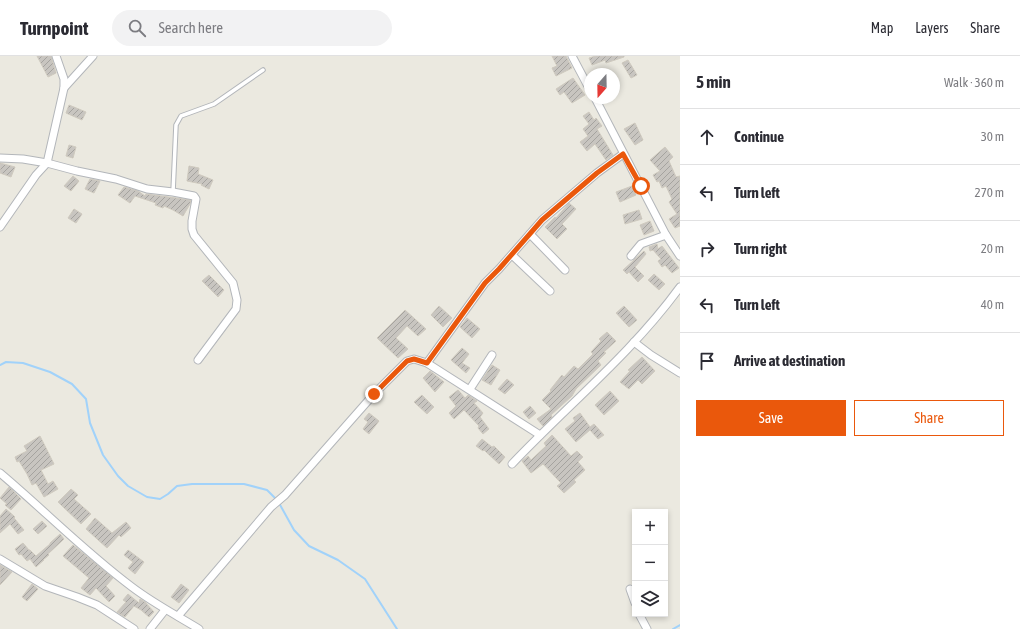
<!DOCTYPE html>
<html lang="en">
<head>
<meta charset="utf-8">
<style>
  :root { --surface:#fff; --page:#f2f2f3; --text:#2b2b33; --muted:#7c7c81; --line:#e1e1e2; --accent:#ea580c }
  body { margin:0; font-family:"Asap Condensed",sans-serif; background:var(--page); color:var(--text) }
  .controls { position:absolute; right:12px; bottom:12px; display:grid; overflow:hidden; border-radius:0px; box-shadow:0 2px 6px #0003 }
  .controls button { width:36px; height:36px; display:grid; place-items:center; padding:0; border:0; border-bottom:1px solid var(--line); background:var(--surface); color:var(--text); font:20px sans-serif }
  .compass { position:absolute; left:584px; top:12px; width:36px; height:36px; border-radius:50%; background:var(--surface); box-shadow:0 2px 6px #0003; rotate:200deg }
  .stop { position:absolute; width:12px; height:12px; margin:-9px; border:3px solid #ea580c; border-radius:50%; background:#fff }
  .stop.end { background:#ea580c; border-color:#fff; box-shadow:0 1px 4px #0008 }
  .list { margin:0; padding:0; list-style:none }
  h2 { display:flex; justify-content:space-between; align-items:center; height:52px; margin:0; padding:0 16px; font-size:17px }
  h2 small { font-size:13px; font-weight:400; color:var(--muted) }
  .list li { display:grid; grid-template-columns:26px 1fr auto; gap:12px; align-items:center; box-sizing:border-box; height:56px; padding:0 16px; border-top:1px solid var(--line) }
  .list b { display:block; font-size:15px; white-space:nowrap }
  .list em { font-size:13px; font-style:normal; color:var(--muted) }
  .actions { display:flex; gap:8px; padding:12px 16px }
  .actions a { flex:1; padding:9px 0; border:1px solid var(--accent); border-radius:0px; text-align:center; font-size:14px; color:var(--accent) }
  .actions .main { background:var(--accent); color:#fff }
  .icon { flex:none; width:22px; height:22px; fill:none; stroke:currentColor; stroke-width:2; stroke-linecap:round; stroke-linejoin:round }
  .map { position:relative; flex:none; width:680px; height:573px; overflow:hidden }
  header { display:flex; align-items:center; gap:24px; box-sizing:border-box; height:56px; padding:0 20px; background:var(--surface); border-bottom:1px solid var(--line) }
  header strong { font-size:19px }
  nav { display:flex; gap:22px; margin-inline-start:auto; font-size:14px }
  .search { width:280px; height:36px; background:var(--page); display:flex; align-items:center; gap:10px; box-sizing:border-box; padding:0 14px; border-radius:22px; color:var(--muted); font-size:15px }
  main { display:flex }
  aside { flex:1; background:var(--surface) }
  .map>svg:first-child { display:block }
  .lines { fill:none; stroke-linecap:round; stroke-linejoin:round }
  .stream { stroke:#a1d2fa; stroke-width:2 }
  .building { fill:url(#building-hatch); stroke:#cfcabf }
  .lane-casing { stroke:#b3b6ba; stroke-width:5.5 }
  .street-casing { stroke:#b3b6ba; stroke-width:9 }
  .lane { stroke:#fff; stroke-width:3.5 }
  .street { stroke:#fff; stroke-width:7 }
  .route { stroke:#ea580c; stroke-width:5 }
</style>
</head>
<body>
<header>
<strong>Turnpoint</strong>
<div class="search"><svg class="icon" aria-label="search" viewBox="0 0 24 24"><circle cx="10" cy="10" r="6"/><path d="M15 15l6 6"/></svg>Search here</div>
<nav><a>Map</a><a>Layers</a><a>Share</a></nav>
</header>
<main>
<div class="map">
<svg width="680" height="573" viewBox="0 0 680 573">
  <defs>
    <pattern id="building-hatch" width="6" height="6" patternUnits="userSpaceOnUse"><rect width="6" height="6" fill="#c8c5c0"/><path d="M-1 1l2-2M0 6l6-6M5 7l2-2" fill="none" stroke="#a5a39f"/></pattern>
  </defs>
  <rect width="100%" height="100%" fill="#ebe9e0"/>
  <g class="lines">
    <g class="stream">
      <path d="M0,309L6,306L23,307L50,316L72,328L86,343L90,367L103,399L118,420L128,430L147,441L160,443L168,438L177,430L192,428H244L267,434L277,444"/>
      <path d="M279,447L294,474L309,490L338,504L365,523L397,573"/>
      <path d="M673,573L680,569"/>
    </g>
  </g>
  <g class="building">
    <path d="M37,0H51L56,17L48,21Z"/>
    <path d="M552,0H566L572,12L556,20L552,12L557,10Z"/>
    <path d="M596,0H624V1L606,7L605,4L592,9L589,2Z"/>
    <path d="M628,4L637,19L631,22L622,7Z"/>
    <path d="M573,22L585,39L572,47L564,36L560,39L556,33Z"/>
    <path d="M69,49L86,56L82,64L66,57Z"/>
    <path d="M589,56L594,64L596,62L602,70L597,73L613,99L607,103L606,104L595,88L587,95L580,86L588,80L583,73L589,68L583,60Z"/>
    <path d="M635,67L643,84L635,89L624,73Z"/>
    <path d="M69,89L76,91L73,102L66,100Z"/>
    <path d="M665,91L673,101L669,105L676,121L680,120V170L675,172L669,163L677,158L669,146L672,143L666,130L662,132L659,125L657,126L653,119L660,115L650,104Z"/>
    <path d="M0,107L15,111L11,121L0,117Z"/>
    <path d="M189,110L199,112L198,118L213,124L209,133L201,129L202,128L187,125Z"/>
    <path d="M73,120L79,125L71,135L64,130Z"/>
    <path d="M90,123L100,125L94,137L85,133Z"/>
    <path d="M632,130L636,139L620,146L616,136Z"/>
    <path d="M124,131L138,135L145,140L146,138L191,144L190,148L183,160L173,154L164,150L163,152L155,149L156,147L135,140L130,147L118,139Z"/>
    <path d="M569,147L576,153L562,168L567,173L557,183L545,171L555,161L556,162Z"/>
    <path d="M74,153L82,158L76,167L68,162Z"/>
    <path d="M639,154L642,163L625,168L623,159Z"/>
    <path d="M650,165L654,175L644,179L640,169Z"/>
    <path d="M657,188L658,193L662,190L679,212L672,217L665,209L662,211L658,205L661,203L653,194L650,195L649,191Z"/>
    <path d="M644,195L646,198L635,211L644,220L638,226L629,216L627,218L623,214Z"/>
    <path d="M654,218L665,228L659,234L648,224Z"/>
    <path d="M209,219L224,234L218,241L202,225Z"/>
    <path d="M439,250L452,262L443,271L431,259Z"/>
    <path d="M624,250L637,264L629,271L616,257Z"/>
    <path d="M405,254L426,273L418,280L407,270L396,282L408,293L398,302L377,282Z"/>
    <path d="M467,262L480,273L472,282L460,271Z"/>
    <path d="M607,276L616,285L604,296L606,297L598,305L601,309L576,333L572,340L551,359L552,361L543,370L537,363L551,353L542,344L551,335L550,334L562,319L564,321L574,310L578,313L593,298L591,296L601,285L599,283Z"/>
    <path d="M462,292L469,298L462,307L470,312L466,317L451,304Z"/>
    <path d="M642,301L655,315L642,328L638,324L629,333L620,326L630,315L628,314Z"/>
    <path d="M492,309L500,314L491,329L482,324Z"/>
    <path d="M430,315L444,326L435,336L423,322Z"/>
    <path d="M507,323L514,329L505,338L498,333Z"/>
    <path d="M458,334L465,342L468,339L477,345L474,347L483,357L480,361L489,373L483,378L478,372L479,370L464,354L454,363L449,357L456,350L449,341Z"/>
    <path d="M610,335L619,345L604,359L595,349Z"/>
    <path d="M422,339L434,351L427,358L414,346Z"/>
    <path d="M530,350L536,357L529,363L523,356Z"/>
    <path d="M369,357L379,365L369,378L363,373L368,366L364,363Z"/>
    <path d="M580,357L590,371L594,368L604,379L598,383L590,374L576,386L565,373L575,365L573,362Z"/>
    <path d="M552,379L571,400L577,395L583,401L578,406L585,414L574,424L576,426L564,437L557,430L561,427L543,408L531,417L522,405L528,400L531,404L546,390L544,387Z"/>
    <path d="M40,380L54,408L41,414L48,428L53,425L58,433L44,441L36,427L32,429L27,418L19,405L17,406L15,401L27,395L24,390Z"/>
    <path d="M482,383L492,391L494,390L505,401L499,408L484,394L483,395L476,390Z"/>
    <path d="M9,431L21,443L11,454L5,449L7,448L0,442Z"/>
    <path d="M71,433L78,439L74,443L91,458L81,468L58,446Z"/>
    <path d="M6,453L15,461L14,462L24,474L18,478L10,468L0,477V460Z"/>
    <path d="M95,462L112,477L126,466L131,472L121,481L119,479L107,492L86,473Z"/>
    <path d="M42,465L47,470L38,478L33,473Z"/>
    <path d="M60,478L64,483L48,498L49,499L43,504H44L36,511L30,503L27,505L21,498L19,499L15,493L23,487L29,494H30L36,500L50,488V487Z"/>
    <path d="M73,489L113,522L106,530L115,540L109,546L96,532L90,539L81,532L89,522L63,500Z"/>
    <path d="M128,494L144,506L135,518L128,512L133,506L124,499Z"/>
    <path d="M0,509L12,516L0,529Z"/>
    <path d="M32,528L38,533L27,545L22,541Z"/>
    <path d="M181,528L189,534L179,547L171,541Z"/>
    <path d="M128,538L139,547L140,543L145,546L154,556L149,561L141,554L134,550L125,561L117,556L126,546L123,544Z"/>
  </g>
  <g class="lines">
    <g class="lane-casing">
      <path id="lane" d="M173,136L176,69L181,60L214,48L263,14"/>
    </g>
    <g class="street-casing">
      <g id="street">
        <path d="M572,0L590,34"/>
        <path d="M64,32L93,0"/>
        <path d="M595,42L666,179L680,200"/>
        <path d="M0,102L23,103L47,107L77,115L116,123L147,133L173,136L194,140L196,143L192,165V173L194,179L233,227L237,244L236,253L198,304"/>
        <path d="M0,171L36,119L47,107L64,32V23L56,0"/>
        <path d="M530,178L565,214"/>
        <path d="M512,199L550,235"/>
        <path d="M631,200L641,188L666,179"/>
        <path d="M634,286L651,299L680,317"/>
        <path d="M427,307L540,379"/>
        <path d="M470,333L492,299"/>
        <path d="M512,408C568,349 632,297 680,231"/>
        <path d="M0,417C44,454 85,496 132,531C153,547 176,559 199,573"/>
        <path d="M0,503L45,530L77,541L97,549L134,573"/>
        <path d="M630,533L635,547"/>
        <path d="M639,558L647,573"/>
        <path d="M178,560L271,451L285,439L374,338L407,305L414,303L427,307L485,227L499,213L542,164L597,117L623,98"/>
        <path d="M150,573L165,554"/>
      </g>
    </g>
    <use href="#lane" class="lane"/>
    <use href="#street" class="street"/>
  </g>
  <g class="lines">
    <path class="route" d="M374,338L407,305L414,303L427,307L485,227L499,213L542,164L597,117L623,98L641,130"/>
  </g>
</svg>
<div class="controls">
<button>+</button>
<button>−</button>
<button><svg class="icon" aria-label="layers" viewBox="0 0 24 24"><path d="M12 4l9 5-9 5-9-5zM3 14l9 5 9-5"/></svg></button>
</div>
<svg class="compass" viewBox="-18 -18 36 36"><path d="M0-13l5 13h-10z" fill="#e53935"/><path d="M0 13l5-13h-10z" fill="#7c7c81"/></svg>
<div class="stop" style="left:641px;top:130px"></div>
<div class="stop end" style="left:374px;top:338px"></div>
</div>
<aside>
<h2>5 min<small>Walk · 360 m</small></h2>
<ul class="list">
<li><svg class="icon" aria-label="ahead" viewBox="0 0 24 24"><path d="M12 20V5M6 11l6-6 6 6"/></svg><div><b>Continue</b></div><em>30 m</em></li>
<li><svg class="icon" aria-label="left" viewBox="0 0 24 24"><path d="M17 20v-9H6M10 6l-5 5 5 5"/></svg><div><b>Turn left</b></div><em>270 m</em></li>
<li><svg class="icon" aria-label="right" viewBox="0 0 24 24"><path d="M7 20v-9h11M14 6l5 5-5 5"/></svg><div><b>Turn right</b></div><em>20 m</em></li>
<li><svg class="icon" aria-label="left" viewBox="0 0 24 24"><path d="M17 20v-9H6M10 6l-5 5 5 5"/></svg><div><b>Turn left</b></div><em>40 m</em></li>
<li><svg class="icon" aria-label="arrive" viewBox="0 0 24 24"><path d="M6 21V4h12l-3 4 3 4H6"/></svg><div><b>Arrive at destination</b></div></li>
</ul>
<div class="actions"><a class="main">Save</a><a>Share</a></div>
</aside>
</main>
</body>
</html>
